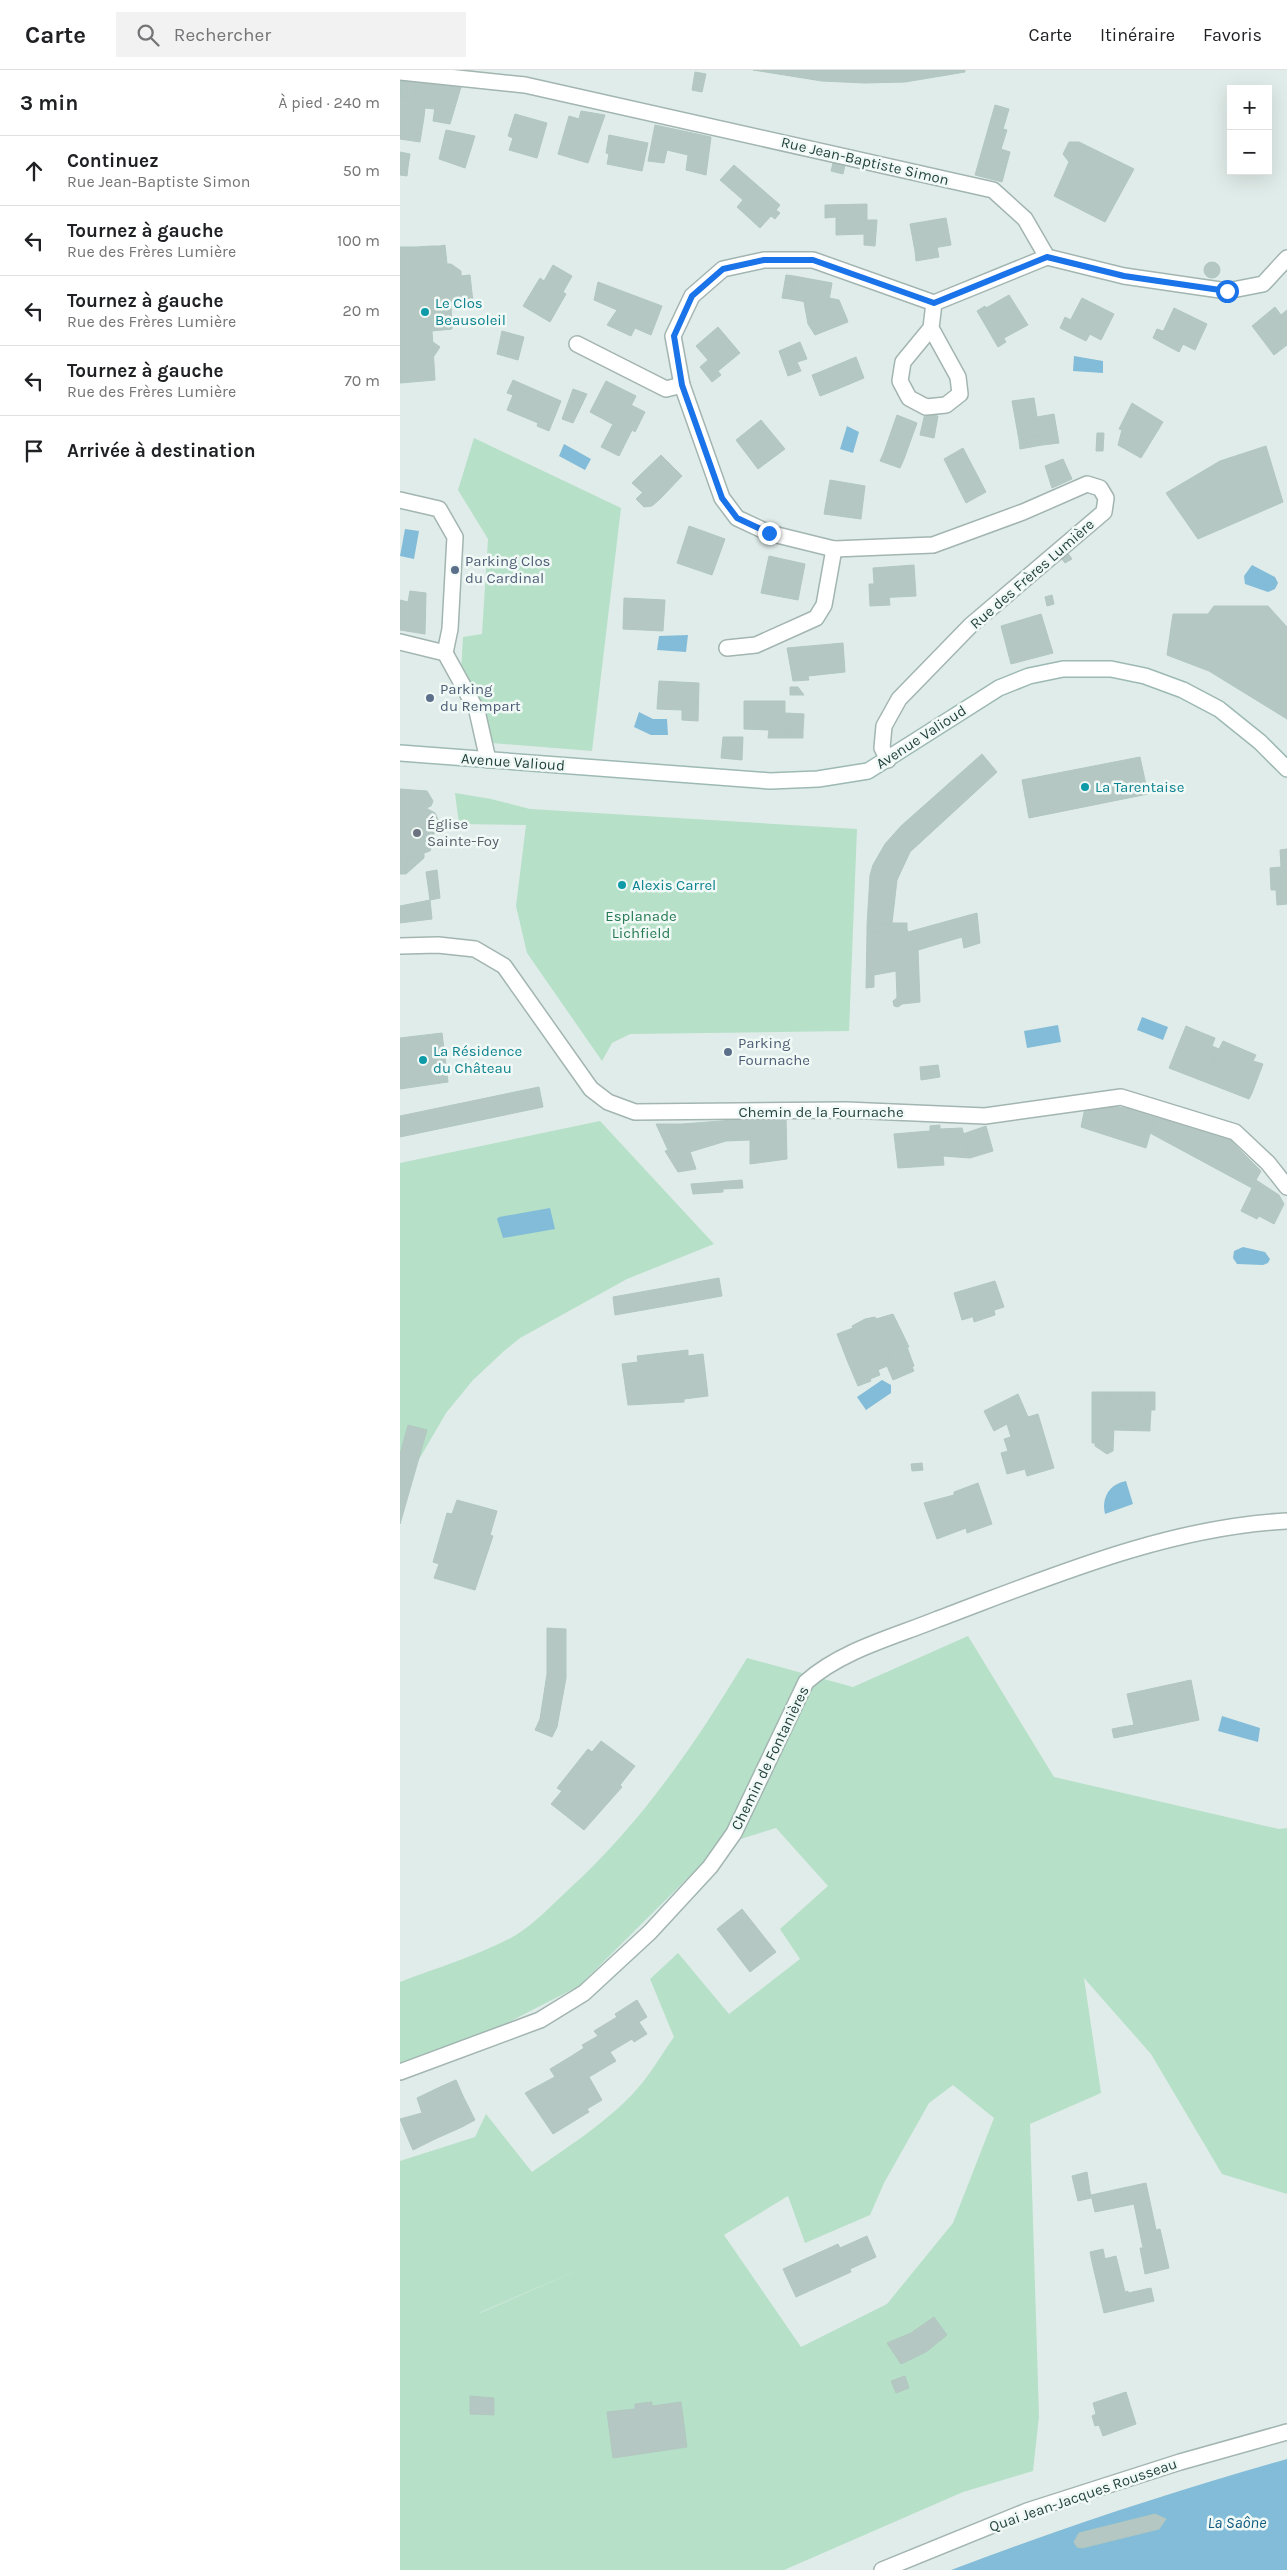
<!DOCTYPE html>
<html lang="fr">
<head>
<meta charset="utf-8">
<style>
  :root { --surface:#fff; --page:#f2f2f2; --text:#202124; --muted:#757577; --line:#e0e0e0 }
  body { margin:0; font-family:Karla,sans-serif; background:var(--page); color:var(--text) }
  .controls { position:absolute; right:15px; top:15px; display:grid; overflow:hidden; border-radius:0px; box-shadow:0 5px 20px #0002 }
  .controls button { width:45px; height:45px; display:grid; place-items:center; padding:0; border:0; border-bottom:1px solid var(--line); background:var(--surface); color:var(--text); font:25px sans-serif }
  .stop { position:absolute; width:15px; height:15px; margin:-11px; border:4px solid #1a73e8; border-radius:50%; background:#fff }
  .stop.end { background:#1a73e8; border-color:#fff; box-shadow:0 1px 5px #0008 }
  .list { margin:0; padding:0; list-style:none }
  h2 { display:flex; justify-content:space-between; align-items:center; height:65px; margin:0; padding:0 20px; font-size:21px }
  h2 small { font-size:16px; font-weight:400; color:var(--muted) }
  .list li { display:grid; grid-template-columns:32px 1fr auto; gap:15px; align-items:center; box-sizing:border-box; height:70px; padding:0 20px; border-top:1px solid var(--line) }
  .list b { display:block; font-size:19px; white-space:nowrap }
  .list p { margin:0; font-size:16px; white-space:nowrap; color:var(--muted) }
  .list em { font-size:16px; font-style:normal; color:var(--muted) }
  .icon { flex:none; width:28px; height:28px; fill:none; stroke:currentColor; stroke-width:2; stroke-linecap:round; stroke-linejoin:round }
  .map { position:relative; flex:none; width:887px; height:2500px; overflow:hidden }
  header { display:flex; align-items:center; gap:30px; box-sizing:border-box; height:70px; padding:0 25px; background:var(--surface); border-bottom:1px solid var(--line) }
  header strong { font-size:24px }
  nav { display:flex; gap:28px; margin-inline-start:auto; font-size:18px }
  .search { width:350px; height:45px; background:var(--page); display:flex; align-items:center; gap:12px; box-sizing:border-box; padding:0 18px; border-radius:0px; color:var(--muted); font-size:19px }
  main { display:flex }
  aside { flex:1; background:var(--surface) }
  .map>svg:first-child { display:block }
  .green { fill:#b6e0c8; fill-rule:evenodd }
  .water { fill:#82bcd8 }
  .building { fill:#b5c7c2; stroke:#b2c7c1 }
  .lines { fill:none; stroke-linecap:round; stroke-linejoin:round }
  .minor-casing { stroke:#a2b5b1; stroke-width:18 }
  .tertiary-casing { stroke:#a2b5b1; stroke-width:18 }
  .secondary-casing { stroke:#9db9b4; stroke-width:18 }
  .minor { stroke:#fff; stroke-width:15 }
  .tertiary { stroke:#fff; stroke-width:15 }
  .secondary { stroke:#fff; stroke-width:15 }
  .route { stroke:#1a73e8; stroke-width:6 }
  .culture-dot { fill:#0f9aa8; stroke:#f1f9f6; stroke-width:2 }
  .service-dot { fill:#5c6f8a; stroke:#f1f9f6; stroke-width:2 }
  .worship-dot { fill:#6b7280; stroke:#f1f9f6; stroke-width:2 }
  .labels { text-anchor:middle; stroke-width:5; stroke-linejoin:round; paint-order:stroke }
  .street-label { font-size:15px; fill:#1f3f3b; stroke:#f1f9f6 }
  .culture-label { font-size:15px; fill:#0d838f; stroke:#f1f9f6; text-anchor:start }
  .service-label { font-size:15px; fill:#4e5e75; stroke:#f1f9f6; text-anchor:start }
  .worship-label { font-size:15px; fill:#5b616d; stroke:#f1f9f6; text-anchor:start }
  .park-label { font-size:15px; fill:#257a53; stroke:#f1f9f6 }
  .water-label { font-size:16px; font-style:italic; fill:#135c81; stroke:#f1f9f6 }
</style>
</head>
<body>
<header>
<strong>Carte</strong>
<div class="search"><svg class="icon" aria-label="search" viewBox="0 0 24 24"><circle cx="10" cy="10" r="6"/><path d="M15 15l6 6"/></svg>Rechercher</div>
<nav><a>Carte</a><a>Itinéraire</a><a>Favoris</a></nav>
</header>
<main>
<aside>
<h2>3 min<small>À pied · 240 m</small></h2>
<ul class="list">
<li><svg class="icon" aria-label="ahead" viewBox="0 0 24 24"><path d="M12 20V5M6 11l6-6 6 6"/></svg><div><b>Continuez</b><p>Rue Jean-Baptiste Simon</p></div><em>50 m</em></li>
<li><svg class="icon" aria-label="left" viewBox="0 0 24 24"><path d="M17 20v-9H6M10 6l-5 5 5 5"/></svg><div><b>Tournez à gauche</b><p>Rue des Frères Lumière</p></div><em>100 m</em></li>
<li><svg class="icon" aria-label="left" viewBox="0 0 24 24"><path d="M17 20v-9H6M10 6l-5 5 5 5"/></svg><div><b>Tournez à gauche</b><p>Rue des Frères Lumière</p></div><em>20 m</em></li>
<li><svg class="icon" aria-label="left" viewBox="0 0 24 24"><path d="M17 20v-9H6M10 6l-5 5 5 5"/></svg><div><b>Tournez à gauche</b><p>Rue des Frères Lumière</p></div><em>70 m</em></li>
<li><svg class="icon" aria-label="arrive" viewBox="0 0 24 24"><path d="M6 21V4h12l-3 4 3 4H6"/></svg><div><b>Arrivée à destination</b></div></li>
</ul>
</aside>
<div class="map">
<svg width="887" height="2500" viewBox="0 0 887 2500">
  <rect width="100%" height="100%" fill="#e0ece9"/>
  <g class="green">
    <path d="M74,368L221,438L192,681L92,673L61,601L63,567L82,564L88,469L58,420Z"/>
    <path d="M55,723L91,729L130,739L457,759L449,961L230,964L212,973L202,991L127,883L116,836L126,755L59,754Z"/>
    <path d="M200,1051L314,1174L227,1209L120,1268L104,1281L73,1310L46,1343L0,1422V1093Z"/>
    <path d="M568,1566L654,1707L879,1759L887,1758V2124L822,2104L751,1984L684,1908L701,2023L630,2054L639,2346L633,2401L563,2422L384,2500H0V2091L75,2067L86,2044L132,2102C170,2075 213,2049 243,2012C254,1998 263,1982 274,1967L250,1909L278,1883L329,1944L400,1889L380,1859L428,1816L567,1971L376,1758L321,1775L179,1916L109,1952L0,1995V1912C36,1898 83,1884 116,1865C135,1853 151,1836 167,1821C241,1754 296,1673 347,1588L453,1617ZM553,2015L594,2048L553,2153L487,2234L401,2277L324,2165L388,2126L405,2173L470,2145L484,2113L529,2033ZM206,2188L80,2243L81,2242Z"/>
  </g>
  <g class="water">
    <path d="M674,286L703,291V303L673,301Z"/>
    <path d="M447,356L459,362L453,383L440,379Z"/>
    <path d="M164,374L191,389L185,400L159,386Z"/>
    <path d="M5,459L19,461L14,489L0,486Z"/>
    <path d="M852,495L875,507L878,513L875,519L868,522L845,514L844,506Z"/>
    <path d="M288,565L286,582L257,580L259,566Z"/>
    <path d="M239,642L253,649H267L268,665H251L234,657Z"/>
    <path d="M742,947L768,957L763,970L737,960Z"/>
    <path d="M658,955L661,972L627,978L624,961Z"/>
    <path d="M150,1138L155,1159L103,1168L97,1149L99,1147Z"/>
    <path d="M843,1177L865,1182L870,1189L868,1193L863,1195L837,1194L833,1188L834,1181Z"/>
    <path d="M482,1310L491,1315V1323L466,1340L457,1327Z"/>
    <path d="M726,1411L733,1434L705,1444C701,1427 710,1414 726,1411Z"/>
    <path d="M822,1646L860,1658L858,1672L818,1661Z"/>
    <path d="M887,2389V2500H551C662,2458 773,2421 887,2389Z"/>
  </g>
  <g class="building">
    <path d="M353,0H565V2L505,12L464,13L422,11Z"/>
    <path d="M295,2L306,4L302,22L292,20Z"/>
    <path d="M0,7H4L1,32H0Z"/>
    <path d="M4,7L17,9L14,29L1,27Z"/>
    <path d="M17,9L38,15L35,39L25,38L24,47L0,44L1,27L14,29Z"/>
    <path d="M41,12L61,17L50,54L33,51L38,15Z"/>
    <path d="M595,35L609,39L603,59L607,60L601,79L610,82L602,112L575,105Z"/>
    <path d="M181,41L205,45L188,93L158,84L169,46L179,49Z"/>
    <path d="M0,44L24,47L20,72L0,69Z"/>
    <path d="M115,44L147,53L137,88L109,80L113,68L108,66Z"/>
    <path d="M255,55L311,67L306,105L286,100L288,85L267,80L264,93L248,91Z"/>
    <path d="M46,60L75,66L65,98L39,89Z"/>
    <path d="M209,65L248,73L242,101L207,94L209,84L206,83Z"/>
    <path d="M669,72H679L734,99L705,152L654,126L669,92L663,84Z"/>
    <path d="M0,82L10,84L8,97L0,96Z"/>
    <path d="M433,93L445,95L443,104L431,101Z"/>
    <path d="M334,95L380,135L376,140L380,143L375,149L371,146L360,158L337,137L343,130L320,110Z"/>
    <path d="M0,96L8,97L7,106L0,105Z"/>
    <path d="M467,134V150H477L475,176L464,175V164L436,165V147L425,148V135Z"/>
    <path d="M546,148L551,175L515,181L510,154Z"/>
    <path d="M45,175L47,194H51L61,201V206L70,205L73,232L67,233V229L59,230V234L51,235L52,259L32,261L35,310L0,313V177H7L8,182H16V177L32,176L33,181H41L40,176Z"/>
    <path d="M32,176H40L41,181H33Z"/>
    <path d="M7,177H16V182H8Z"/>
    <path d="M537,177L539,187L516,191L515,181Z"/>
    <circle cx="812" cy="200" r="8"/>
    <path d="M153,195L172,206L163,222L166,224L150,252L123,236L140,208L144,211Z"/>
    <path d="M386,205L394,206L390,229L382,228Z"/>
    <path d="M394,206L432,213L428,236L390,229Z"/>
    <path d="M198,212L262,236L251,265L235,258L231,266L207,255L217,240L194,230Z"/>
    <path d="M609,225L628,255L604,268L586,238Z"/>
    <path d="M429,228L439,230L447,249L429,258L425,248L408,254L404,232L428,236Z"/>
    <path d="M682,228L714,244L701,270L669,253Z"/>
    <path d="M585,236L606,272L598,277L577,241Z"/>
    <path d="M875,237L881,245L887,240V275L874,285L852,256Z"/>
    <path d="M774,238L807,254L795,280L762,264Z"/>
    <path d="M665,247L671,250L669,253L690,264L686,271L660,258Z"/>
    <path d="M425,248L429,258L447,249L448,252L415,265L408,254Z"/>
    <path d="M318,257L340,283L318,301L321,305L312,312L300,297L308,290L296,276Z"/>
    <path d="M757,259L763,261L762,264L783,274L779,282L753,268Z"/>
    <path d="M102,261L124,267L118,290L97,284Z"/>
    <path d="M33,272L40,277L34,286Z"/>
    <path d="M400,272L407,289L397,292L401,301L388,306L379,281Z"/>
    <path d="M456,287L464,308L428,323L420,302Z"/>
    <path d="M420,302L428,323L420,326L412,305Z"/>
    <path d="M113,310L161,331L149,361L137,356L138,353L107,340L113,325L107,323Z"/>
    <path d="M206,311L236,326L220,358L190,342Z"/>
    <path d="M173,319L187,324L173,353L162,349Z"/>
    <path d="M634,328L637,347L654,344L659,373L642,375L640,366L619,370L612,331Z"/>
    <path d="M732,333L763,352L741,388L718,375L722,360L719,359Z"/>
    <path d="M231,335L245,342L235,362L232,360L219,386L203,378L215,355L220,358Z"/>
    <path d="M525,343L538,346L534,368L520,365Z"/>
    <path d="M497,345L517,353L504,389L484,382Z"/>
    <path d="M361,350L385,379L358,399L336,370Z"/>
    <path d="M213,354L215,355L203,378L201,377Z"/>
    <path d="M697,363H704L703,381H696Z"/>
    <path d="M640,366L642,375L620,379L619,370Z"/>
    <path d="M866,376L883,432L798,469L766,423L820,391Z"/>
    <path d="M563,378L586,422L566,433L544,389Z"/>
    <path d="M484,382L504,389L500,398L480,391Z"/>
    <path d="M261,385L282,406L260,429L238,407Z"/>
    <path d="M663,389L672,409L652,418L645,396Z"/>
    <path d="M238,407L248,417L242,422L232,413Z"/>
    <path d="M430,410L465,416L461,449L424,444Z"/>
    <path d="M248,417L260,429L252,436L244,437L236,429Z"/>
    <path d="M289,456L325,469L312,505L277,493Z"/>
    <path d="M667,482L672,489L665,493L660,487Z"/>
    <path d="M369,486L405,494L398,530L361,523Z"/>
    <path d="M514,495L516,526L475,528L473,498Z"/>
    <path d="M469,514H474L475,528L489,527L490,535L470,536Z"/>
    <path d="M10,521L26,523L25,564L0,560V530L8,532Z"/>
    <path d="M652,525L654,534L647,536L645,527Z"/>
    <path d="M224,528L265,530L263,561L223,559Z"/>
    <path d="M814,536H868L887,557V649L809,601L767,585L773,544H808Z"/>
    <path d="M641,544L653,583L611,594L601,556Z"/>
    <path d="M443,573L445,602L408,606L409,610L393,611L387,578Z"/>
    <path d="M259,611L299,613L298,651L282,650V640L257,639Z"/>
    <path d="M390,617H398L404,625H390Z"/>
    <path d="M344,631H385V643L404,644L403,661L384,660V668H368L369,660L344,659Z"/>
    <path d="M384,660L403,661V668H384Z"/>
    <path d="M323,667H343L342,690L321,688Z"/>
    <path d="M582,684L597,702L510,782L497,810L492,853L467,856L470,805L473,795L485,774L501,756Z"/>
    <path d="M740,687L748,724L629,748L622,710Z"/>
    <path d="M0,719L27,721L33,731L31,736L26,738L35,743L39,752L34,764L25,768L30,771L32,776L30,781L24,783V788L6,787V804H0Z"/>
    <path d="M887,779V834L877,835L876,820H871L870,798L881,797L880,780Z"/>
    <path d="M6,787L24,788L6,804Z"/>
    <path d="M37,800L40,828L30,830L26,802Z"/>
    <path d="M30,830L32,849L0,853V836Z"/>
    <path d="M577,843L580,873L564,878L562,867L518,880L520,932L502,934L498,937L494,936L493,931L497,928L496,901L474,905V917L466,918L467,863L507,859L508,862Z"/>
    <path d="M492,853H507V859L467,863V856Z"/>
    <path d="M786,956L795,960L786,982L806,991L808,985L816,988L809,1005L852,1023L849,1029L769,998Z"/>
    <path d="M795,960L815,968L812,976L819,979L823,971L856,985L853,991L863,994L852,1023L809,1005L816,988L808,985L806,991L786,982Z"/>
    <path d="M42,963L48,1012L0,1019V968Z"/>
    <path d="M538,995L540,1007L521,1010L520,997Z"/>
    <path d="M139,1017L143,1037L0,1067V1046Z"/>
    <path d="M718,1037L754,1042L755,1046L746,1078L681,1057L685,1038Z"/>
    <path d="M386,1046L387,1089L350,1094V1070L326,1071L290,1082L296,1099L278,1102L265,1081L268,1080L256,1054H282Z"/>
    <path d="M755,1046L800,1055L829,1069L861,1101L856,1110L879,1125L884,1134L874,1154L859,1146L857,1149L841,1141L852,1118L750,1063Z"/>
    <path d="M540,1055V1059L562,1058L570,1088L543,1086L544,1095L498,1098L494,1064L530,1061V1056Z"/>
    <path d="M586,1056L593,1081L570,1088L563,1064Z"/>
    <path d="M342,1110L343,1118L323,1119V1122L293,1124L291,1114Z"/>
    <path d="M319,1208L322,1226L215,1245L213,1227Z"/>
    <path d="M595,1211L604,1237L562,1250L554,1223Z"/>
    <path d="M594,1240L595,1245L574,1252L573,1247Z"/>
    <path d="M493,1244L509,1277H507L514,1296L495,1304L487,1284L492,1282L486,1266L481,1269L480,1266L462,1273L466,1282L447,1290L437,1264L453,1258L452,1256L465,1249L475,1247L476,1249Z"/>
    <path d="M480,1266L481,1269L486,1266L492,1282L487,1284L495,1304L512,1297L514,1301L493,1310L487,1296L478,1300L480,1305L470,1309L471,1311L458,1316L447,1290L466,1282L462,1273Z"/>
    <path d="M288,1280V1286L303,1284L308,1326L284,1329V1332L228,1335L222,1294L238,1292L237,1286Z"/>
    <path d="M692,1322H709V1328H716V1322H739V1341H747L746,1356H714L713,1381L707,1384L695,1376V1373H692Z"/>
    <rect x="709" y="1322" width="7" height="6"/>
    <path d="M739,1322H755V1340H751L750,1356H746L747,1341H739Z"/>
    <path d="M618,1324L628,1347L638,1344L654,1398L627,1406L625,1399L607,1404L601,1383L608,1381L604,1369L611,1367L607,1354L594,1361L584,1341Z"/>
    <path d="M8,1355L27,1360L0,1454V1384Z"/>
    <path d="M714,1356H750V1361L714,1360Z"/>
    <path d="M522,1393L523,1400L512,1401L511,1394Z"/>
    <path d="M578,1413L592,1454L567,1463L566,1458L537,1469L524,1433L554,1425V1422Z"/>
    <path d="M57,1430L97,1441L90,1465L93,1466L75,1520L34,1508L39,1494L33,1492L47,1443L52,1444Z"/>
    <path d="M147,1558L166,1559V1608L157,1657L152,1667L135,1660L140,1649L147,1604Z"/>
    <path d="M791,1610L799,1650L724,1666L722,1657L734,1655L727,1624Z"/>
    <path d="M722,1657L724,1666L714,1668L712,1659Z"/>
    <path d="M201,1671L235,1696L220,1715L222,1717L184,1760L151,1734L162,1721L157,1718L188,1679L192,1682Z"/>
    <path d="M342,1839L376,1882L350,1902L317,1859Z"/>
    <path d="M237,1930L247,1947L239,1952L247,1964L234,1972L232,1969L210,1982L216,1991L189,2007L202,2030L187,2039L189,2042L153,2064L125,2023L175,1996L170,1987L184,1978L182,1975L198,1966L194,1961L217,1947L215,1944Z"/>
    <path d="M170,1987L175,1996L155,2007L150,1999Z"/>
    <path d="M56,2010L63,2026L54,2031L48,2028L42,2016Z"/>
    <path d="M42,2016L48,2028L54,2031L63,2026L69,2038L62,2057L35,2069L31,2061L9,2071L0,2049L22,2043L17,2028Z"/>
    <path d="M69,2038L75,2050L62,2057L67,2042Z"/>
    <path d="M31,2061L35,2069L13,2080L9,2071Z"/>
    <path d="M687,2102L691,2128L678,2131L672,2106Z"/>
    <path d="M746,2113L756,2160L760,2159L769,2198L745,2204L740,2178H743L734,2134L695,2142L691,2125Z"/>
    <path d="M467,2166L476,2187L450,2199L451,2202L396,2227L383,2199L438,2174L440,2178Z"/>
    <path d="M703,2179L705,2189L692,2192L690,2182Z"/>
    <path d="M716,2186L725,2222L728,2221V2223L751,2218L754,2231L704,2243L692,2192Z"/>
    <path d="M534,2247L547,2265L526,2282L501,2294L487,2273L511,2263Z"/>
    <path d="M505,2306L509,2318L496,2323L491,2311Z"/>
    <path d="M726,2322L736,2354L703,2366L699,2355L695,2356L692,2346L696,2344L693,2333Z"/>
    <path d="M70,2326L94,2328V2345L70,2344Z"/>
    <path d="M252,2332V2336L281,2332L287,2377L213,2388L207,2342L235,2339V2334Z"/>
    <path d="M755,2444L766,2449L759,2459L682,2478L677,2477L674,2472L679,2463Z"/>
  </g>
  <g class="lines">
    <g class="minor-casing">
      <g id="minor">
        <path d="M0,2L125,15L593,120L625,149L647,187L724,206L827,221L863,214L887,188"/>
        <path d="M531,258L558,307L560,324L546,335L526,337L509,328L500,311L503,292L531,258L534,233"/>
        <path d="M177,274L266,319L282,315"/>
        <path d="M0,430L39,439L55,467L50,559L45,583"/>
        <path d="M0,572L45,583L77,641L88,690"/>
        <path d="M327,578L356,575L416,548L424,535L434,479"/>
        <path d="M488,690L482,678L484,656L499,629L571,555L704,442L706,428L700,418L687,414L623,442L533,475L434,479L369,463L337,448L322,428L282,315L273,266L292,226L323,199L364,190H413L534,233L647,187"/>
        <path d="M0,876L38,875L75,879L104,896L191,1019L208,1032L235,1042L446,1040L585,1046L721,1027L835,1062L868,1093L887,1117"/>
        <path d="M0,2002L140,1950L184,1923L250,1862L310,1797L334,1763L406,1612C442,1580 494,1567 538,1549C650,1507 767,1457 887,1451"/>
      </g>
    </g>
    <g class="tertiary-casing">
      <path id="tertiary" d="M482,2500L627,2441L780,2392L887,2362"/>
    </g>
    <g class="secondary-casing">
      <path id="secondary" d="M0,683L370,711L418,709L468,701L599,618L629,606L663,599H711L745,606L783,620L819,639L860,672L887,699"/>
    </g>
    <use href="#minor" class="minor"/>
    <use href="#tertiary" class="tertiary"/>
    <use href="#secondary" class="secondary"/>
  </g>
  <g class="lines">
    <path class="route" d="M369,463L337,448L322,428L282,315L274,266L292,226L323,199L364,190H413L534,233L647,187L724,206L827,221"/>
  </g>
  <g class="culture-dot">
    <circle cx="25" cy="242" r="5"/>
    <circle cx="685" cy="717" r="5"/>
    <circle cx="222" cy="815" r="5"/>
    <circle cx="23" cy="990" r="5"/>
  </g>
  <g class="service-dot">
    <circle cx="55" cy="500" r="5"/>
    <circle cx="30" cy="628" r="5"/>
    <circle cx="328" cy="982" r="5"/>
  </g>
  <circle class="worship-dot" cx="17" cy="763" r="5"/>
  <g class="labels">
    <g class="street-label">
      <text transform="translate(465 91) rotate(13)" y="5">Rue Jean-Baptiste Simon</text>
      <text transform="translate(632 504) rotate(-41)" y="5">Rue des Frères Lumière</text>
      <text transform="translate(521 667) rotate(-33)" y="5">Avenue Valioud</text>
      <text transform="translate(113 692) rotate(4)" y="5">Avenue Valioud</text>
      <text x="421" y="1047">Chemin de la Fournache</text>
      <text transform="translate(370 1688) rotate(-64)" y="5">Chemin de Fontanières</text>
      <text transform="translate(683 2425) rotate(-19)" y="5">Quai Jean-Jacques Rousseau</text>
    </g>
    <g class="culture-label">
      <text x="35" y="238">Le Clos<tspan x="35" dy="17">Beausoleil</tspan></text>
      <text x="695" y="722">La Tarentaise</text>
      <text x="232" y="820">Alexis Carrel</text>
      <text x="33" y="986">La Résidence<tspan x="33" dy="17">du Château</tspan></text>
    </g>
    <g class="service-label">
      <text x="65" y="496">Parking Clos<tspan x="65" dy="17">du Cardinal</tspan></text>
      <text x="40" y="624">Parking<tspan x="40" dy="17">du Rempart</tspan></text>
      <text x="338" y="978">Parking<tspan x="338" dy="17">Fournache</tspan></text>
    </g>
    <g class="worship-label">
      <text x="27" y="759">Église<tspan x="27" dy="17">Sainte-Foy</tspan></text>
    </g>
    <g class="park-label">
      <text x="241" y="851">Esplanade<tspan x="241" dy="17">Lichfield</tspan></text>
    </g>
    <g class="water-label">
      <text x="837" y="2458">La Saône</text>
    </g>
  </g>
</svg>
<div class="controls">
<button>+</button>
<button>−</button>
</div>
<div class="stop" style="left:827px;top:221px"></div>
<div class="stop end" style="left:369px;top:463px"></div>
</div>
</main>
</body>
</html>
